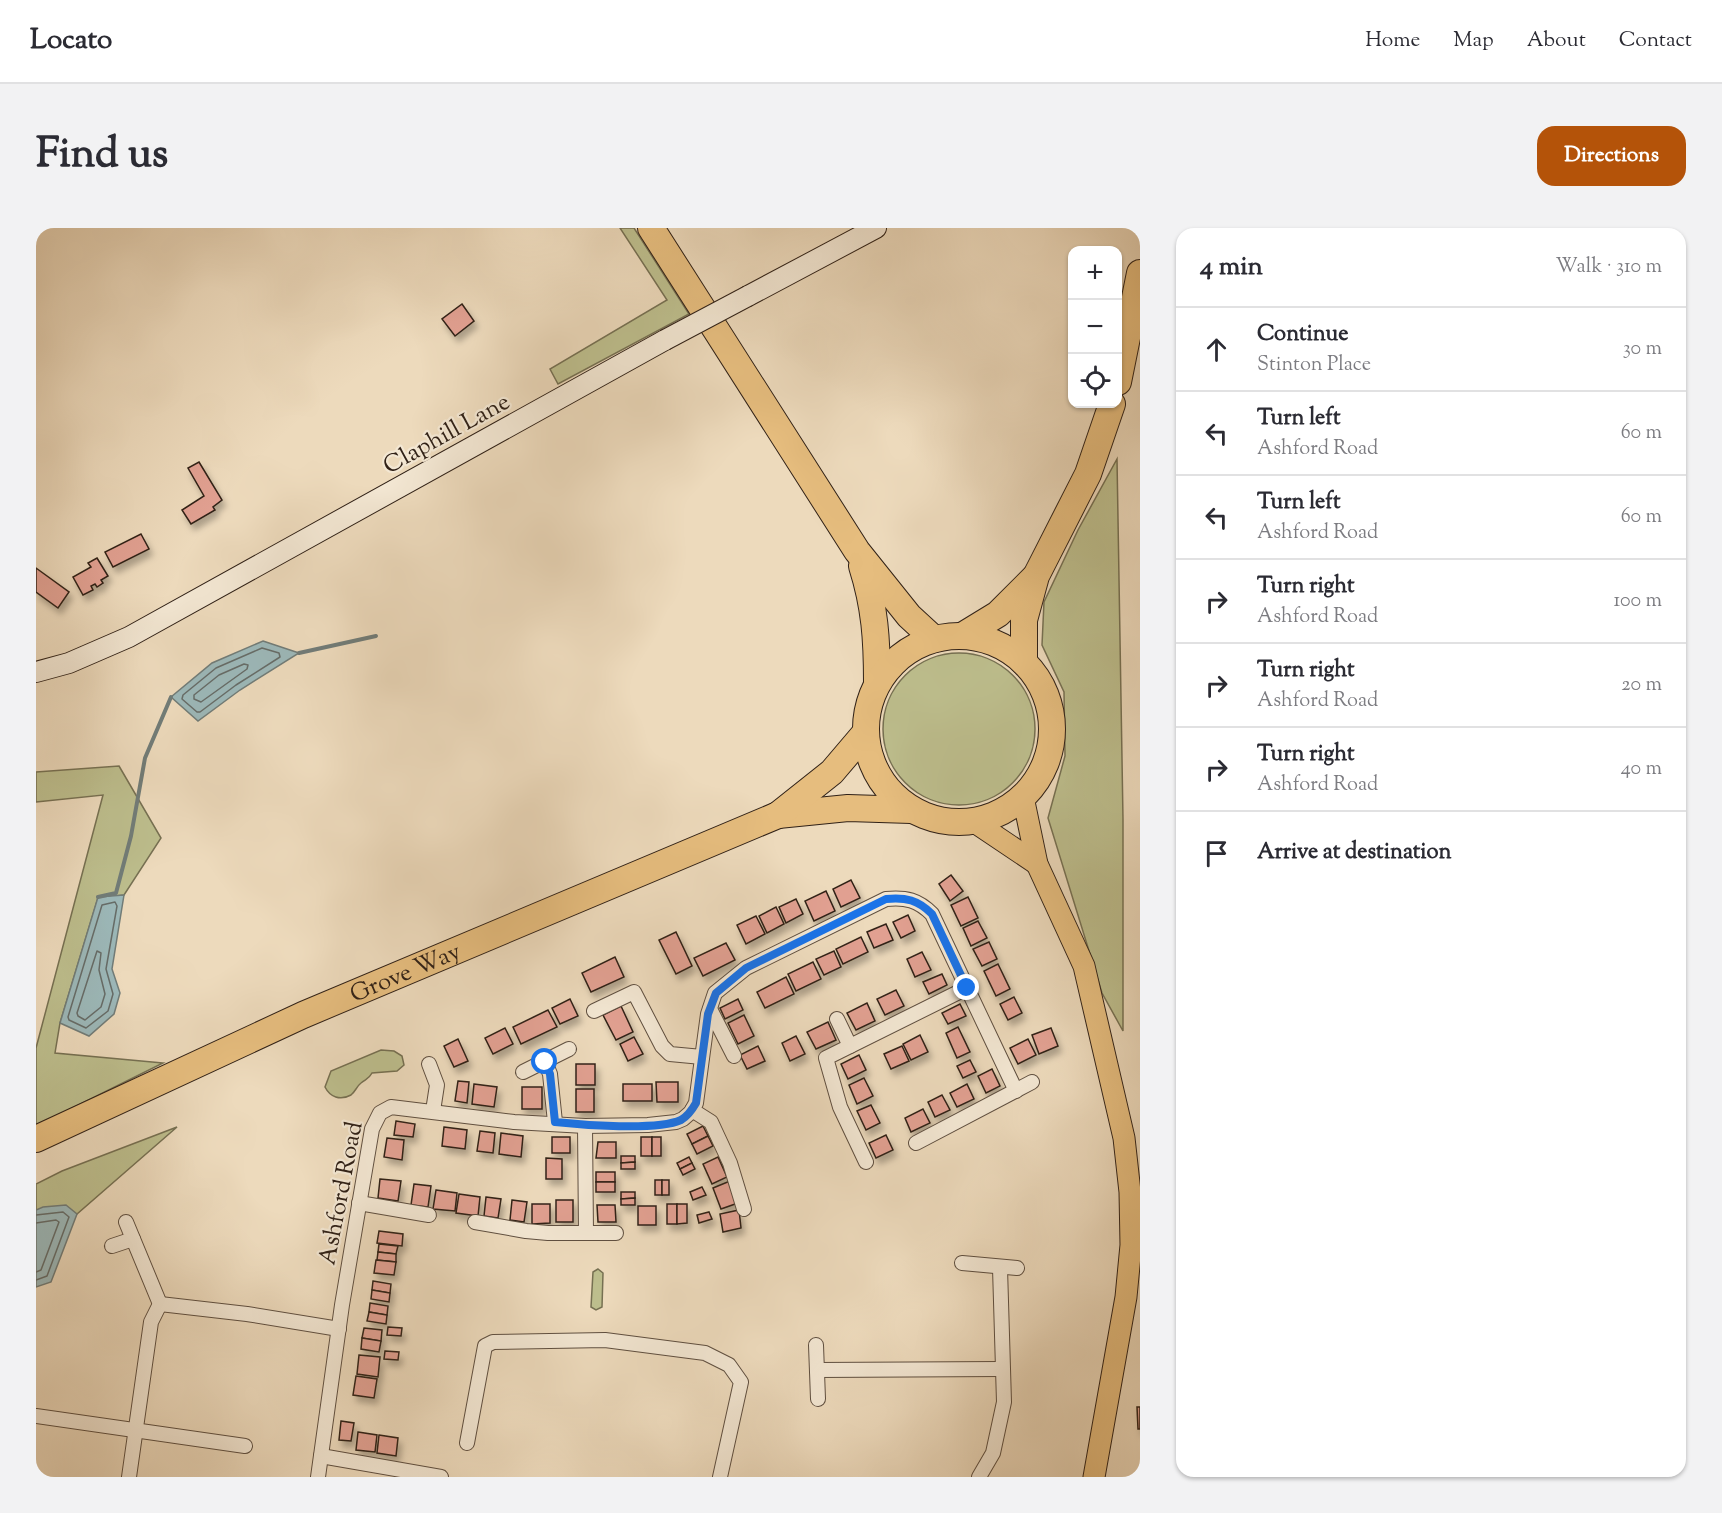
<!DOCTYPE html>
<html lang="en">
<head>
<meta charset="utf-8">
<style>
  :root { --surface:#fff; --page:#f2f2f3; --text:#2b2b33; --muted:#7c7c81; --line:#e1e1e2; --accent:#b45309 }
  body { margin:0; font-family:"Sorts Mill Goudy",serif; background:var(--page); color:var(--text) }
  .controls { position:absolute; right:18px; top:18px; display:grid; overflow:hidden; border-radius:12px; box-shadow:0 2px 4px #0004 }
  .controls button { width:54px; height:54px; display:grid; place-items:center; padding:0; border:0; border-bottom:2px solid var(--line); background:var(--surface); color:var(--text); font:30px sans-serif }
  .stop { position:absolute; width:18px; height:18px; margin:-14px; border:4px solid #1a73e8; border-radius:50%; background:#fff }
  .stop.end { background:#1a73e8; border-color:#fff; box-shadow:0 2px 6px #0008 }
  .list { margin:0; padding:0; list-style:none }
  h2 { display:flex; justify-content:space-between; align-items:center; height:78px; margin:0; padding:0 24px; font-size:26px }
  h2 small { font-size:20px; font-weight:400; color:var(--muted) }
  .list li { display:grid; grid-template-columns:39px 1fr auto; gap:18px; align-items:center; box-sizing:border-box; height:84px; padding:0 24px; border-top:2px solid var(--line) }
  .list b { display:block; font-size:22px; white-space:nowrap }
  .list p { margin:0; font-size:20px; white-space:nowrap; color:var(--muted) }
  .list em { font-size:20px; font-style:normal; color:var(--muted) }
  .icon { flex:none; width:33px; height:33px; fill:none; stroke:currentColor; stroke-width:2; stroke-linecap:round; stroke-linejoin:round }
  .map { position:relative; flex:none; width:1104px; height:1249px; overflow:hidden; border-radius:18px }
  header { display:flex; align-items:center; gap:36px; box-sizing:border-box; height:84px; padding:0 30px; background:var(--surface); border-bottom:2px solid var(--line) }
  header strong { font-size:28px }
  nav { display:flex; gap:33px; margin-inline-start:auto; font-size:21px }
  .intro { display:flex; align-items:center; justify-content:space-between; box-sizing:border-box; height:144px; padding:0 36px }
  h1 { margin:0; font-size:42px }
  .button { padding:15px 27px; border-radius:18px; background:var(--accent); color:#fff; font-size:21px; font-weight:700 }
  main { display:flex; gap:36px; padding:0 36px }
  aside { flex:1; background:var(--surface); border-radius:18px; box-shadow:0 2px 4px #0004 }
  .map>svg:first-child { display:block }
  .green { fill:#bdbe8d; stroke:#767052; stroke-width:1.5 }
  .water { fill:#9cb8b9; stroke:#717c78; stroke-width:1.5 }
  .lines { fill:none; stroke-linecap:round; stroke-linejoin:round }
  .shore { stroke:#666c68; stroke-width:1.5 }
  .stream { stroke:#717c78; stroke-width:4 }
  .building { fill:#e1a091; stroke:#302117; stroke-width:1.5; filter:url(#shadow) }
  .street-casing { stroke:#5f4f40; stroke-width:16 }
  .secondary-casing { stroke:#302117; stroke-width:22 }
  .primary-casing { stroke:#302117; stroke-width:23 }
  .highway-casing { stroke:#302117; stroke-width:28 }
  .street { stroke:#f3e7d3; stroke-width:14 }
  .secondary { stroke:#f3e7d3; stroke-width:20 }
  .primary { stroke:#e6bd7e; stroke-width:21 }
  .highway { stroke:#e6bd7e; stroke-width:26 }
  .secondary-bridge-casing { stroke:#302117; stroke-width:22; stroke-linecap:butt }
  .secondary-bridge { stroke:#f3e7d3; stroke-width:20 }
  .route { stroke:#1a73e8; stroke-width:8 }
  .labels { text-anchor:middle; stroke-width:4.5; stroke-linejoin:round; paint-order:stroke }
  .street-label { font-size:24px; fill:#302117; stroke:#f3e7d3 }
</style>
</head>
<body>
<header>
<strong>Locato</strong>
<nav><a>Home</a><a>Map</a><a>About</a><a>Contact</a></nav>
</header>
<div class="intro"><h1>Find us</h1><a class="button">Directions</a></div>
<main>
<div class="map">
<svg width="1104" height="1249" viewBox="0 0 1104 1249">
  <defs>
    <filter id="shadow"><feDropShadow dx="3.5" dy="6" stdDeviation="3" flood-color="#0004"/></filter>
  </defs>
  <rect width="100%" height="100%" fill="#eddabc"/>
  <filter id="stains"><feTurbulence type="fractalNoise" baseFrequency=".00333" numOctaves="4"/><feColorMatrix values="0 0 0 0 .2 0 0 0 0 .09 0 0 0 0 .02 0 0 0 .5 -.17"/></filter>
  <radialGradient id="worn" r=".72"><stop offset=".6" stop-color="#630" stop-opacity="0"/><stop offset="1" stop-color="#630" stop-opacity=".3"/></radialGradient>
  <g class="green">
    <path d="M584,0H598L653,86L522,156L514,141L631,72Z"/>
    <path d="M1081,231L1087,591V803L1066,765L1012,590L1029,528L1028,464L1006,417L1008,374L1042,302Z"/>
    <circle cx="923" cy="501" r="76"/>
    <path d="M83,538L125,610L88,667L62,670L24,795L19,825L127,835L0,898V820L67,567L0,574V544Z"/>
    <path d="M345,822L358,823L366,828L368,837L361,843L336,845C333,851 330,851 325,855C321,858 319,864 315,867C304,873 294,869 289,859L295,843Z"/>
    <path d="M141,899L41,986H0V956L26,943Z"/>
    <path d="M562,1041L567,1045L566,1079L560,1082L555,1079L557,1044Z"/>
  </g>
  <g class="water">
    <path d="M227,413L263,425L204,462L162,493L135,469L176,435Z"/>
    <path d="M88,667L76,741L84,765L78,786L53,808L24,795L62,669Z"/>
    <path d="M30,977L41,986L15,1054L0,1059V982L7,979Z"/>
  </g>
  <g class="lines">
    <g class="shore">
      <path d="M226,420L243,425L244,429L200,457L164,484H161L146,471L147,467L180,440Z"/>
      <path d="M208,436L212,437L211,441L165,474L158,471V467L183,447Z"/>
      <path d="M79,674L81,678L70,741L77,766L72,783L50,800L33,792L32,789L66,677Z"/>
      <path d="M61,723L65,725L63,742L69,766L65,779L49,792L42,788L41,785Z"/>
      <path d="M0,987L27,984L33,989L11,1048L0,1052"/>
      <path d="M0,995L20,992L23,994L5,1042L0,1044"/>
    </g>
    <g class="stream">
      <path d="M263,425L340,408"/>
      <path d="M62,669L80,665L95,608L109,530L135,469"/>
    </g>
  </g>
  <g class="building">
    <path d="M426,76L438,93L419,108L406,91Z"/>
    <path d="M163,234L186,272L177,279L179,282L155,296L146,282L168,268L152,240Z"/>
    <path d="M105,306L113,321L77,339L69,324Z"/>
    <path d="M61,330L72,348L65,352L67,355L61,359L59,356L55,358L57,362L47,367L37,349L55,339L52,335Z"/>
    <path d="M0,340L33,364L22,380L0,364Z"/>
    <path d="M915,647L927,663L914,673L903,656Z"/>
    <path d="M815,652L824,670L805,679L797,661Z"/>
    <path d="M790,663L799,683L778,693L769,673Z"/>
    <path d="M932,669L942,690L925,698L915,677Z"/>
    <path d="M760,671L767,686L750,695L743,679Z"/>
    <path d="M740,679L748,696L731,705L723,688Z"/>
    <path d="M872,687L879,703L865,710L857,694Z"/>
    <path d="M720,688L729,706L710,716L701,697Z"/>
    <path d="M942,693L951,710L935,718L927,700Z"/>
    <path d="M850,696L857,712L838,720L831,704Z"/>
    <path d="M640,704L656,738L640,746L623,712Z"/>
    <path d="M825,709L832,724L807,736L800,721Z"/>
    <path d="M953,714L961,731L946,738L937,721Z"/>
    <path d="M690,715L699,732L667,748L658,730Z"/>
    <path d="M798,723L805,739L788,747L780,731Z"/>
    <path d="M886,724L895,742L879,749L871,731Z"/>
    <path d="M579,729L588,749L555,764L546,745Z"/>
    <path d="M777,734L785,751L760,763L752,746Z"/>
    <path d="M962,736L974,761L960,768L948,743Z"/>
    <path d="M906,746L911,757L893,766L887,754Z"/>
    <path d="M750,749L758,766L729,780L721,764Z"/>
    <path d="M860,762L868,778L849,787L841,771Z"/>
    <path d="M978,769L986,785L972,792L964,776Z"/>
    <path d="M534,771L542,788L524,796L516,780Z"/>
    <path d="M702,771L707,782L689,791L684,780Z"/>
    <path d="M831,775L839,793L820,802L811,785Z"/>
    <path d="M924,776L930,788L912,796L906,785Z"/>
    <path d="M585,778L597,804L580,812L567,787Z"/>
    <path d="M512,782L521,799L485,816L477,799Z"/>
    <path d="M708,787L718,808L702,816L692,795Z"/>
    <path d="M792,794L800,812L780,821L771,804Z"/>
    <path d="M922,799L934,824L921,830L910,805Z"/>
    <path d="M469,800L477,816L457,826L449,810Z"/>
    <path d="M1015,800L1022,818L1003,826L996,807Z"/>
    <path d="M884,807L892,824L875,832L867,816Z"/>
    <path d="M760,808L769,826L754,833L746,815Z"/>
    <path d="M598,809L607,826L592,833L584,816Z"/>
    <path d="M422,811L432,833L418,839L408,818Z"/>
    <path d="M992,811L1000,827L982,836L974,820Z"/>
    <path d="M722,818L729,833L711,841L704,827Z"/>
    <path d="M866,818L873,833L855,841L848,826Z"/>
    <path d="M823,827L830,842L812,851L805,836Z"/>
    <path d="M934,832L940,844L927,850L921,838Z"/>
    <rect x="540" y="836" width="19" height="21"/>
    <path d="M956,841L964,858L950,865L942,848Z"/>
    <path d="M828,850L837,868L821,876L813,857Z"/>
    <path d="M422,853L433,854L431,875L419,873Z"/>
    <path d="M620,854H642V874H621Z"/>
    <path d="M438,856L461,859L458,879L436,876Z"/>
    <rect x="587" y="856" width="29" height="17"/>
    <path d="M931,856L938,871L921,879L914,865Z"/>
    <rect x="486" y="859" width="20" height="22"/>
    <rect x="540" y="861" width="18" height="23"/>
    <path d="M906,867L914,882L899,889L892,874Z"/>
    <path d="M835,877L844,895L830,902L821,883Z"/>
    <path d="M887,881L894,895L875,904L869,890Z"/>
    <path d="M360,893L379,896L377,909L358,907Z"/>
    <path d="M667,898L672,908L656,916L651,906Z"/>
    <path d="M408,899L431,902L429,921L406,918Z"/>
    <path d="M444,903L459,905L457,925L441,923Z"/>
    <path d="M465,905L487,908L485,929L463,926Z"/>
    <path d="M850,907L857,922L840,930L833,915Z"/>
    <path d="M672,908L677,918L661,926L656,916Z"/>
    <rect x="516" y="909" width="18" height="16"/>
    <rect x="605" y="909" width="11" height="19"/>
    <rect x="616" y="909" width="9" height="19"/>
    <path d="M351,910L368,912L366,932L348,929Z"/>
    <path d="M562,914H580V930H560Z"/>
    <path d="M585,928H599V934L585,935Z"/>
    <path d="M653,929L656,935L644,941L641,935Z"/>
    <path d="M682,929L691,949L676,956L667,936Z"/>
    <path d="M510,930L526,931V951H510Z"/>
    <path d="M599,934V941H585V935Z"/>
    <path d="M656,935L659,941L647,947L644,941Z"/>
    <rect x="560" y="944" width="19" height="10"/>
    <path d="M344,951L365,953L362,973L342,970Z"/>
    <rect x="619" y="952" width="7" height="15"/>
    <rect x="626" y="952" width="7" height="15"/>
    <path d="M694,953L702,975L685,981L677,960Z"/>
    <rect x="560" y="954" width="19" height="10"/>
    <path d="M378,956L395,958L392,979L375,977Z"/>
    <path d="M666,959L670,967L657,972L654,964Z"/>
    <path d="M400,962L421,965L419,983L397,981Z"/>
    <path d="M585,964H599V970L585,971Z"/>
    <path d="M423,966L444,969L442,988L420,985Z"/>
    <path d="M450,969L465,971L462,990L448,988Z"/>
    <path d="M599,970V977H585V971Z"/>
    <path d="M476,972L491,974L488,994L474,992Z"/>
    <rect x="520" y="972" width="17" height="22"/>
    <path d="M496,976H514V995L496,996Z"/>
    <rect x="631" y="976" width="10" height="20"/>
    <path d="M641,976H651V995L641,996Z"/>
    <path d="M561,977H579L580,994H562Z"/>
    <rect x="602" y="978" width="18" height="19"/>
    <path d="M703,982L705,1000L687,1004L684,986Z"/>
    <path d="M673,984L676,991L663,995L661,987Z"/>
    <path d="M343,1003L367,1006L366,1018L341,1015Z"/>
    <path d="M343,1016L362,1018L360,1026L342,1024Z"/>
    <path d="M342,1024L360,1026V1034L341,1032Z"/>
    <path d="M340,1032L360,1034L358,1047L338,1045Z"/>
    <path d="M337,1053L355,1056L354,1065L336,1062Z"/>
    <path d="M336,1062L354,1065L353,1074L335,1071Z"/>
    <path d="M334,1075L352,1078L351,1087L333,1084Z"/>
    <path d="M333,1084L351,1087L350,1096L331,1093Z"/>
    <path d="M352,1099L366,1100L365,1108L351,1107Z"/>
    <path d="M328,1100L346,1102L345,1113L326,1110Z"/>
    <path d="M326,1110L345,1113L343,1124L325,1121Z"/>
    <path d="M349,1123L363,1124L362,1132L348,1131Z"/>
    <path d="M323,1127L344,1129L342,1149L321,1146Z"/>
    <path d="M320,1148L341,1151L338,1170L317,1167Z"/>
    <path d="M1101,1179H1104V1201H1102Z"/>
    <path d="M305,1193L318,1195L315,1213L303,1212Z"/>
    <path d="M322,1204L341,1207L339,1224L320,1222Z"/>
    <path d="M343,1207L362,1210L360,1228L341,1225Z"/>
  </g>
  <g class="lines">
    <g class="street-casing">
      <g id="street">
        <path d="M674,781L698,828"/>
        <path d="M558,783L598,764L626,818L634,826L666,829"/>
        <path d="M801,791L814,818"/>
        <path d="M509,834L514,846L519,894"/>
        <path d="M393,836L401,857L397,883"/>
        <path d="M487,844L533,821"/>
        <path d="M656,882L675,894L694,935L708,981"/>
        <path d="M549,898L550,1005"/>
        <path d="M880,915L996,854"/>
        <path d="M830,934L804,879L790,830L931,760"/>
        <path d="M323,975L393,987"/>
        <path d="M90,994L124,1076"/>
        <path d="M439,994L490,1003L512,1005H580"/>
        <path d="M76,1018L97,1011"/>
        <path d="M926,1035L981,1040"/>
        <path d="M124,1076L211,1086L303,1101"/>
        <path d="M780,1117L782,1171"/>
        <path d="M781,1142L966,1141"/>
        <path d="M0,1188L209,1218"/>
        <path d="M431,1215L449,1118L457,1114L569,1112L669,1125L693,1137L705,1154L684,1249"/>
        <path d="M285,1228L405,1249"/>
        <path d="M93,1249L115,1094L124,1076"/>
        <path d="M282,1249L306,1077L336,901L344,885L355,879L478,894L549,898L612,897L640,894L647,891L655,884L660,875L672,786L679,765L710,740L850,671C870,669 882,672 896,686L980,863"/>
        <path d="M943,1249L957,1225L968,1174L964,1040"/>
      </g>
    </g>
    <g class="secondary-casing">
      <g id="secondary">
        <path d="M712,68L840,0"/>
        <path d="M0,444L33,435L93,409L629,112"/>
      </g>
    </g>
    <g class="primary-casing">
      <g id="primary">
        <path d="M987,569L1001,636L1048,738L1088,910L1094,964L1095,1017L1090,1069L1058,1249"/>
        <path d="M937,593L1001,636"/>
      </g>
    </g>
    <g class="highway-casing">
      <g id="highway">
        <path d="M615,0L821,323L873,388L898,411"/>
        <path d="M1082,154L1104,45"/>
        <path d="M826,338C839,379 841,412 841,455"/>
        <path d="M926,408L962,386L998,350"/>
        <circle cx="923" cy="501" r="93"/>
        <path d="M988,434V392L1000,348L1052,246L1076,176"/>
        <path d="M742,587L812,580L875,582"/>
        <path id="s1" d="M0,911L267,787L742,587L796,544L830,504"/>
      </g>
    </g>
    <use href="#street" class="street"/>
    <use href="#secondary" class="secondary"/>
    <use href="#primary" class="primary"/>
    <use href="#highway" class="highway"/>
    <g class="secondary-bridge-casing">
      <path id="secondary-bridge" d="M629,112L712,68"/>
    </g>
    <use href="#secondary-bridge" class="secondary-bridge"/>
  </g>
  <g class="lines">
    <path class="route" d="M509,834L514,846L519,894C546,897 621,903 645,892C652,888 656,882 660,875L672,786L680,765L710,740L850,671C870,669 882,672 896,686L931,760"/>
  </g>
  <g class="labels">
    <g class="street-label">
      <text transform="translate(410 205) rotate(-29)" y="8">Claphill Lane</text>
      <text dy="8" stroke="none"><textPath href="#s1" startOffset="405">Grove Way</textPath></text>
      <text transform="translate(304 965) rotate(-79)" y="8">Ashford Road</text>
    </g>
  </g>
  <rect width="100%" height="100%" filter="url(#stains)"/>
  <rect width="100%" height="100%" fill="url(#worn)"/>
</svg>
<div class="controls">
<button>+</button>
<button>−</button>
<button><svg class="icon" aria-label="locate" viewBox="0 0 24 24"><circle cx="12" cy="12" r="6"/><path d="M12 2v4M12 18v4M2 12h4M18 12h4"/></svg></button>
</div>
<div class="stop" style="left:509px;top:834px"></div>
<div class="stop end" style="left:931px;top:760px"></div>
</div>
<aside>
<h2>4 min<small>Walk · 310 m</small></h2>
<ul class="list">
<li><svg class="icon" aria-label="ahead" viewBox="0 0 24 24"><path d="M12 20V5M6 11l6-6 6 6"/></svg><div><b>Continue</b><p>Stinton Place</p></div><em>30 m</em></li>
<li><svg class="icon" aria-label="left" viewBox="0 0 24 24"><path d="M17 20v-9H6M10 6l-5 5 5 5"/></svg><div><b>Turn left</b><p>Ashford Road</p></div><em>60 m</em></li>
<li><svg class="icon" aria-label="left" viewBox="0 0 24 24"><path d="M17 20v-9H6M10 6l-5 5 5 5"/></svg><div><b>Turn left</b><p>Ashford Road</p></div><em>60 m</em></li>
<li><svg class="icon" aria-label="right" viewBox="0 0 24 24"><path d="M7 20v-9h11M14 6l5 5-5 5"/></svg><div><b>Turn right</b><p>Ashford Road</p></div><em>100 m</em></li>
<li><svg class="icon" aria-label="right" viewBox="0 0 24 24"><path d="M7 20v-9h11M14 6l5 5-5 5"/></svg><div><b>Turn right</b><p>Ashford Road</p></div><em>20 m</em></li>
<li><svg class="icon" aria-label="right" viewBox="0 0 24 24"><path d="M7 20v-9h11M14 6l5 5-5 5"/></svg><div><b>Turn right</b><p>Ashford Road</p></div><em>40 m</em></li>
<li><svg class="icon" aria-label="arrive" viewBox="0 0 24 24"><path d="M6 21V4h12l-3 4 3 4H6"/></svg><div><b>Arrive at destination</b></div></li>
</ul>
</aside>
</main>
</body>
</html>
